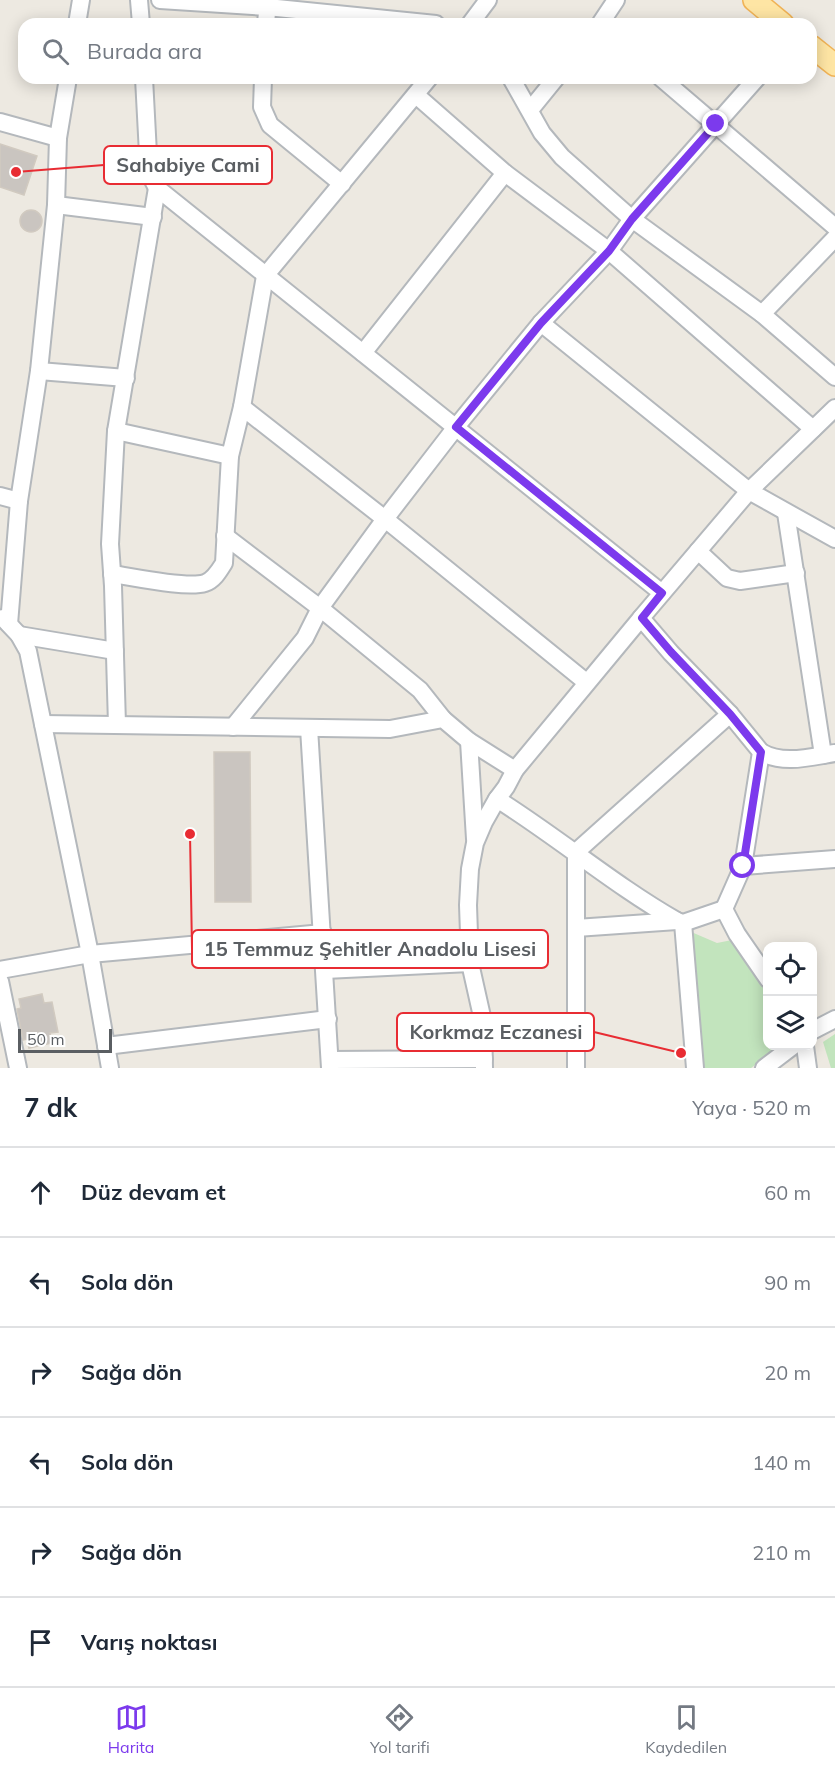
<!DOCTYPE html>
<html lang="tr">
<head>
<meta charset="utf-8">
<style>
  :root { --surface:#fff; --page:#f6f6f7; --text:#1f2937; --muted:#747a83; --line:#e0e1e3; --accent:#7c3aed }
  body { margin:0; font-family:Mulish,sans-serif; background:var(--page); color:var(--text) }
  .controls { position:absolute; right:18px; bottom:18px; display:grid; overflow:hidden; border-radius:12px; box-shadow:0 3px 15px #0003 }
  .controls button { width:54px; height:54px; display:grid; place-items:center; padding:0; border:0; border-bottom:2px solid var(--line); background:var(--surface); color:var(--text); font:30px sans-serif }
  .scale { position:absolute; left:18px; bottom:15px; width:94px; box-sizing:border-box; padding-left:6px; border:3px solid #5a5e62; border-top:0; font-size:16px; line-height:21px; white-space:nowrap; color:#5a5e62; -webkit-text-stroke:4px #fff; paint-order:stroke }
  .stop { position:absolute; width:18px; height:18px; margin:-14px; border:4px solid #7c3aed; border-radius:50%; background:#fff }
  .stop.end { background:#7c3aed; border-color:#fff; box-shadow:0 2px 6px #0008 }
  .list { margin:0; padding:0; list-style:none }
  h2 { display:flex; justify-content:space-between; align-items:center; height:78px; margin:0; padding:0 24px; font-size:26px }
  h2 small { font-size:20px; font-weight:400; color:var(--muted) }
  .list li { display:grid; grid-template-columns:39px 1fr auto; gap:18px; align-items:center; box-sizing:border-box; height:90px; padding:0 24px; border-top:2px solid var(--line) }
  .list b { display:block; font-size:22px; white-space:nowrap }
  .list em { font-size:20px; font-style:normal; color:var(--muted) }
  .icon { flex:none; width:33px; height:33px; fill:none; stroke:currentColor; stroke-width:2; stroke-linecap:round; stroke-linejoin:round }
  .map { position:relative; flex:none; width:835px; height:1068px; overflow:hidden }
  .search { position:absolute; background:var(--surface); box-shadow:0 3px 15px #0003; left:18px; right:18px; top:18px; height:66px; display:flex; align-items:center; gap:15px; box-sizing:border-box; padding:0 21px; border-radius:18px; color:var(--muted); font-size:22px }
  .sheet { height:618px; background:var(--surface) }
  nav { display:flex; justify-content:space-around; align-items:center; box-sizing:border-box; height:84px; border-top:2px solid var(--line); background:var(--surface); font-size:16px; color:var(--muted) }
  nav a { display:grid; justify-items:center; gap:3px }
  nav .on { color:var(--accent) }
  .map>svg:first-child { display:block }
  .green { fill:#c2e4bd }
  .building { fill:#cac5c0; stroke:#d1cac0; stroke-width:1.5 }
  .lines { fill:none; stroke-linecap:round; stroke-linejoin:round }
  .minor-casing { stroke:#b4b8bc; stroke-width:20 }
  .major-casing { stroke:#f0b357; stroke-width:24 }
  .minor { stroke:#fff; stroke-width:16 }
  .major { stroke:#fee5a4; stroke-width:21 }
  .route { stroke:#7c3aed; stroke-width:8 }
  .leader { fill:none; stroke:#e82c33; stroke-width:2 }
  .callout-dot { fill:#e82c33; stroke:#fff; stroke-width:2 }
  .callout { fill:#fff; stroke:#e82c33; stroke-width:2 }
  .callout-label { font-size:20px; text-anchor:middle; font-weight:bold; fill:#5a5e62 }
</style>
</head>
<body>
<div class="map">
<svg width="835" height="1068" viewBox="0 0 835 1068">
  <rect width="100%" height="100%" fill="#ede9e1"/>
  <g class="green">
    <path d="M689,931L717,943L732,940L767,994L768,1046H780L751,1068H701Z"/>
    <path d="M835,1034V1068H831L823,1042Z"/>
  </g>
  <g class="building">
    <path d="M0,144L37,156L24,195L0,187Z"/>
    <circle cx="31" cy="221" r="11"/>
    <path d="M214,752H250L251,902H215Z"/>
    <path d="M42,994L44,1003L52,1002L58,1032L50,1033L52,1043L29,1048L27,1039L23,1040L17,1009L21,1008L19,999Z"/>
  </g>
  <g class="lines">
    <g class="minor-casing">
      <g id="minor">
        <path d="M139,0L141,24"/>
        <path d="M160,0L267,7L436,24"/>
        <path d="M77,24L81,0"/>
        <path d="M266,24L268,0"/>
        <path d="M470,24L488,0"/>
        <path d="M600,24L616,0"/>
        <path d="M144,78L149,173L157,188L662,593"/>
        <path d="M263,78L262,107L270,125L342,184"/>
        <path d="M511,78L542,133L562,157L632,219L762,314L835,377"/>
        <path d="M661,78L835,227"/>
        <path d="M416,95L505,173L609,251L813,429"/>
        <path d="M530,110L556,78"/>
        <path d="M0,122L58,138"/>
        <path d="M56,205L153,217"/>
        <path d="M762,314L835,238"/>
        <path d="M541,323L749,491L835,539"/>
        <path d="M363,353L505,173"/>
        <path d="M39,371L126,378"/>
        <path d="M242,407L385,519L586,682"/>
        <path d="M116,431L230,456"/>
        <path d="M0,496L19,501"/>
        <path d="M786,513L823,755"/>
        <path d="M225,536L320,608L420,690L443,719"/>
        <path d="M698,551L727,578L740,581L796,573"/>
        <path d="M112,574C133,577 187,589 205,583C214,580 219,571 224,563L230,456L242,407L265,276L429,78"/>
        <path d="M3,618L19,635L28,651L90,954L110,1068"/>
        <path d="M641,618L515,770L506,787L497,799C559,838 614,885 677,921L683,923L724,909"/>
        <path d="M9,624L19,501L39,371L56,205L58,138L68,78"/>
        <path d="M19,635L115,651"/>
        <path d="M43,724L390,729L443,719L469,741L515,770"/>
        <path d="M117,725L113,586L110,544L116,431L157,188"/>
        <path d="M233,727L305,638L320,608L385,519L456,427L541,323L609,251L632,219L757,78"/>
        <path d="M309,728L330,1068"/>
        <path d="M469,741L475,839"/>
        <path d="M761,752C783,765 810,757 835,753"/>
        <path d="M743,866L835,859"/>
        <path d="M683,923L695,1068"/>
        <path d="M576,928L677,921"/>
        <path d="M0,970L90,954L323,933"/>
        <path d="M325,970L470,963"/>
        <path d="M768,979L737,934L724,909L743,866L761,752L730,714L671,653L641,618L749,491L835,408"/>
        <path d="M0,981L18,1068"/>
        <path d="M812,1031L835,1019"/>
        <path d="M106,1046L328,1019"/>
        <path d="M805,1046L808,1068"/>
        <path d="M330,1060L484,1059"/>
        <path d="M484,1068L483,1021L470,963L468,905L470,869L475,843L484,822L497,799"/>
        <path d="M576,1068V852L730,714"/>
        <path d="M764,1068L793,1046"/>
      </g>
    </g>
    <g class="major-casing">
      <g id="major">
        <path d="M754,0L783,24"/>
        <path d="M811,46L835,65"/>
      </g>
    </g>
    <use href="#minor" class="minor"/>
    <use href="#major" class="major"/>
  </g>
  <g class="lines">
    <path class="route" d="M716,124L632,219L609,251L541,323L456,427L662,593L642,618L671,652L730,714L761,752L743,866"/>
  </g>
  <path class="leader" d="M16 172L104 165M190 834L192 949M681 1053L594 1032"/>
  <g class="callout-dot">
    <circle cx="16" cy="172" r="6"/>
    <circle cx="190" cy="834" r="6"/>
    <circle cx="681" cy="1053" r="6"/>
  </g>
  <g class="callout">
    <rect x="104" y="146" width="168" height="38" rx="6"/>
    <rect x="192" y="930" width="356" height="38" rx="6"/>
    <rect x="397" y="1013" width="197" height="38" rx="6"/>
  </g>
  <g class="callout-label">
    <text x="188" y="172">Sahabiye Cami</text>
    <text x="370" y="956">15 Temmuz Şehitler Anadolu Lisesi</text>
    <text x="496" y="1039">Korkmaz Eczanesi</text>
  </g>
</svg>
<div class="controls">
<button><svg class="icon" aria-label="locate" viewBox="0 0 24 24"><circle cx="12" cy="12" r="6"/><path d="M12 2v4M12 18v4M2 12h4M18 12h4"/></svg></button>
<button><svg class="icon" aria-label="layers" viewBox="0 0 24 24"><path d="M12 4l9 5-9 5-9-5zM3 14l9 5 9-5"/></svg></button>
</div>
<div class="scale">50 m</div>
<div class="stop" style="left:743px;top:866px"></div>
<div class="stop end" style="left:716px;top:124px"></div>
<div class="search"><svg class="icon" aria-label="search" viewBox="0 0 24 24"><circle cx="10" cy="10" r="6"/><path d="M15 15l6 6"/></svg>Burada ara</div>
</div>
<section class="sheet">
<h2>7 dk<small>Yaya · 520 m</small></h2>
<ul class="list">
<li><svg class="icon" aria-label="ahead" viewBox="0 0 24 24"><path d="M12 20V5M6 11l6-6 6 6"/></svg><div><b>Düz devam et</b></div><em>60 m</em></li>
<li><svg class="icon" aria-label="left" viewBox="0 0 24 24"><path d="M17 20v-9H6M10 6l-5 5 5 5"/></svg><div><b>Sola dön</b></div><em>90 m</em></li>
<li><svg class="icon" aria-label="right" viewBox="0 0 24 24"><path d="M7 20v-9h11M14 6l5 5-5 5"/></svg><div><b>Sağa dön</b></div><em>20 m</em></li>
<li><svg class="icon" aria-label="left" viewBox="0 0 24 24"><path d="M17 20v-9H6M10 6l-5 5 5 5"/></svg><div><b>Sola dön</b></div><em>140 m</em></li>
<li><svg class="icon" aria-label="right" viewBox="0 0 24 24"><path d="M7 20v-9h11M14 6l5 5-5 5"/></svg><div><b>Sağa dön</b></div><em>210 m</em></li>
<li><svg class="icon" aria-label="arrive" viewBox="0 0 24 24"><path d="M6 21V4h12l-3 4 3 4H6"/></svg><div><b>Varış noktası</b></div></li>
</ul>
</section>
<nav>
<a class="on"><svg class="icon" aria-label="map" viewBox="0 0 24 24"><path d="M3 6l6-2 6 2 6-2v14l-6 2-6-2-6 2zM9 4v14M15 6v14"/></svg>Harita</a>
<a><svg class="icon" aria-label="directions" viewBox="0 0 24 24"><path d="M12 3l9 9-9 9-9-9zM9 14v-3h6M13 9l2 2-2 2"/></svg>Yol tarifi</a>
<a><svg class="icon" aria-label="saved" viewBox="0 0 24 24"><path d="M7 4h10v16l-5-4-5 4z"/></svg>Kaydedilen</a>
</nav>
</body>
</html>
